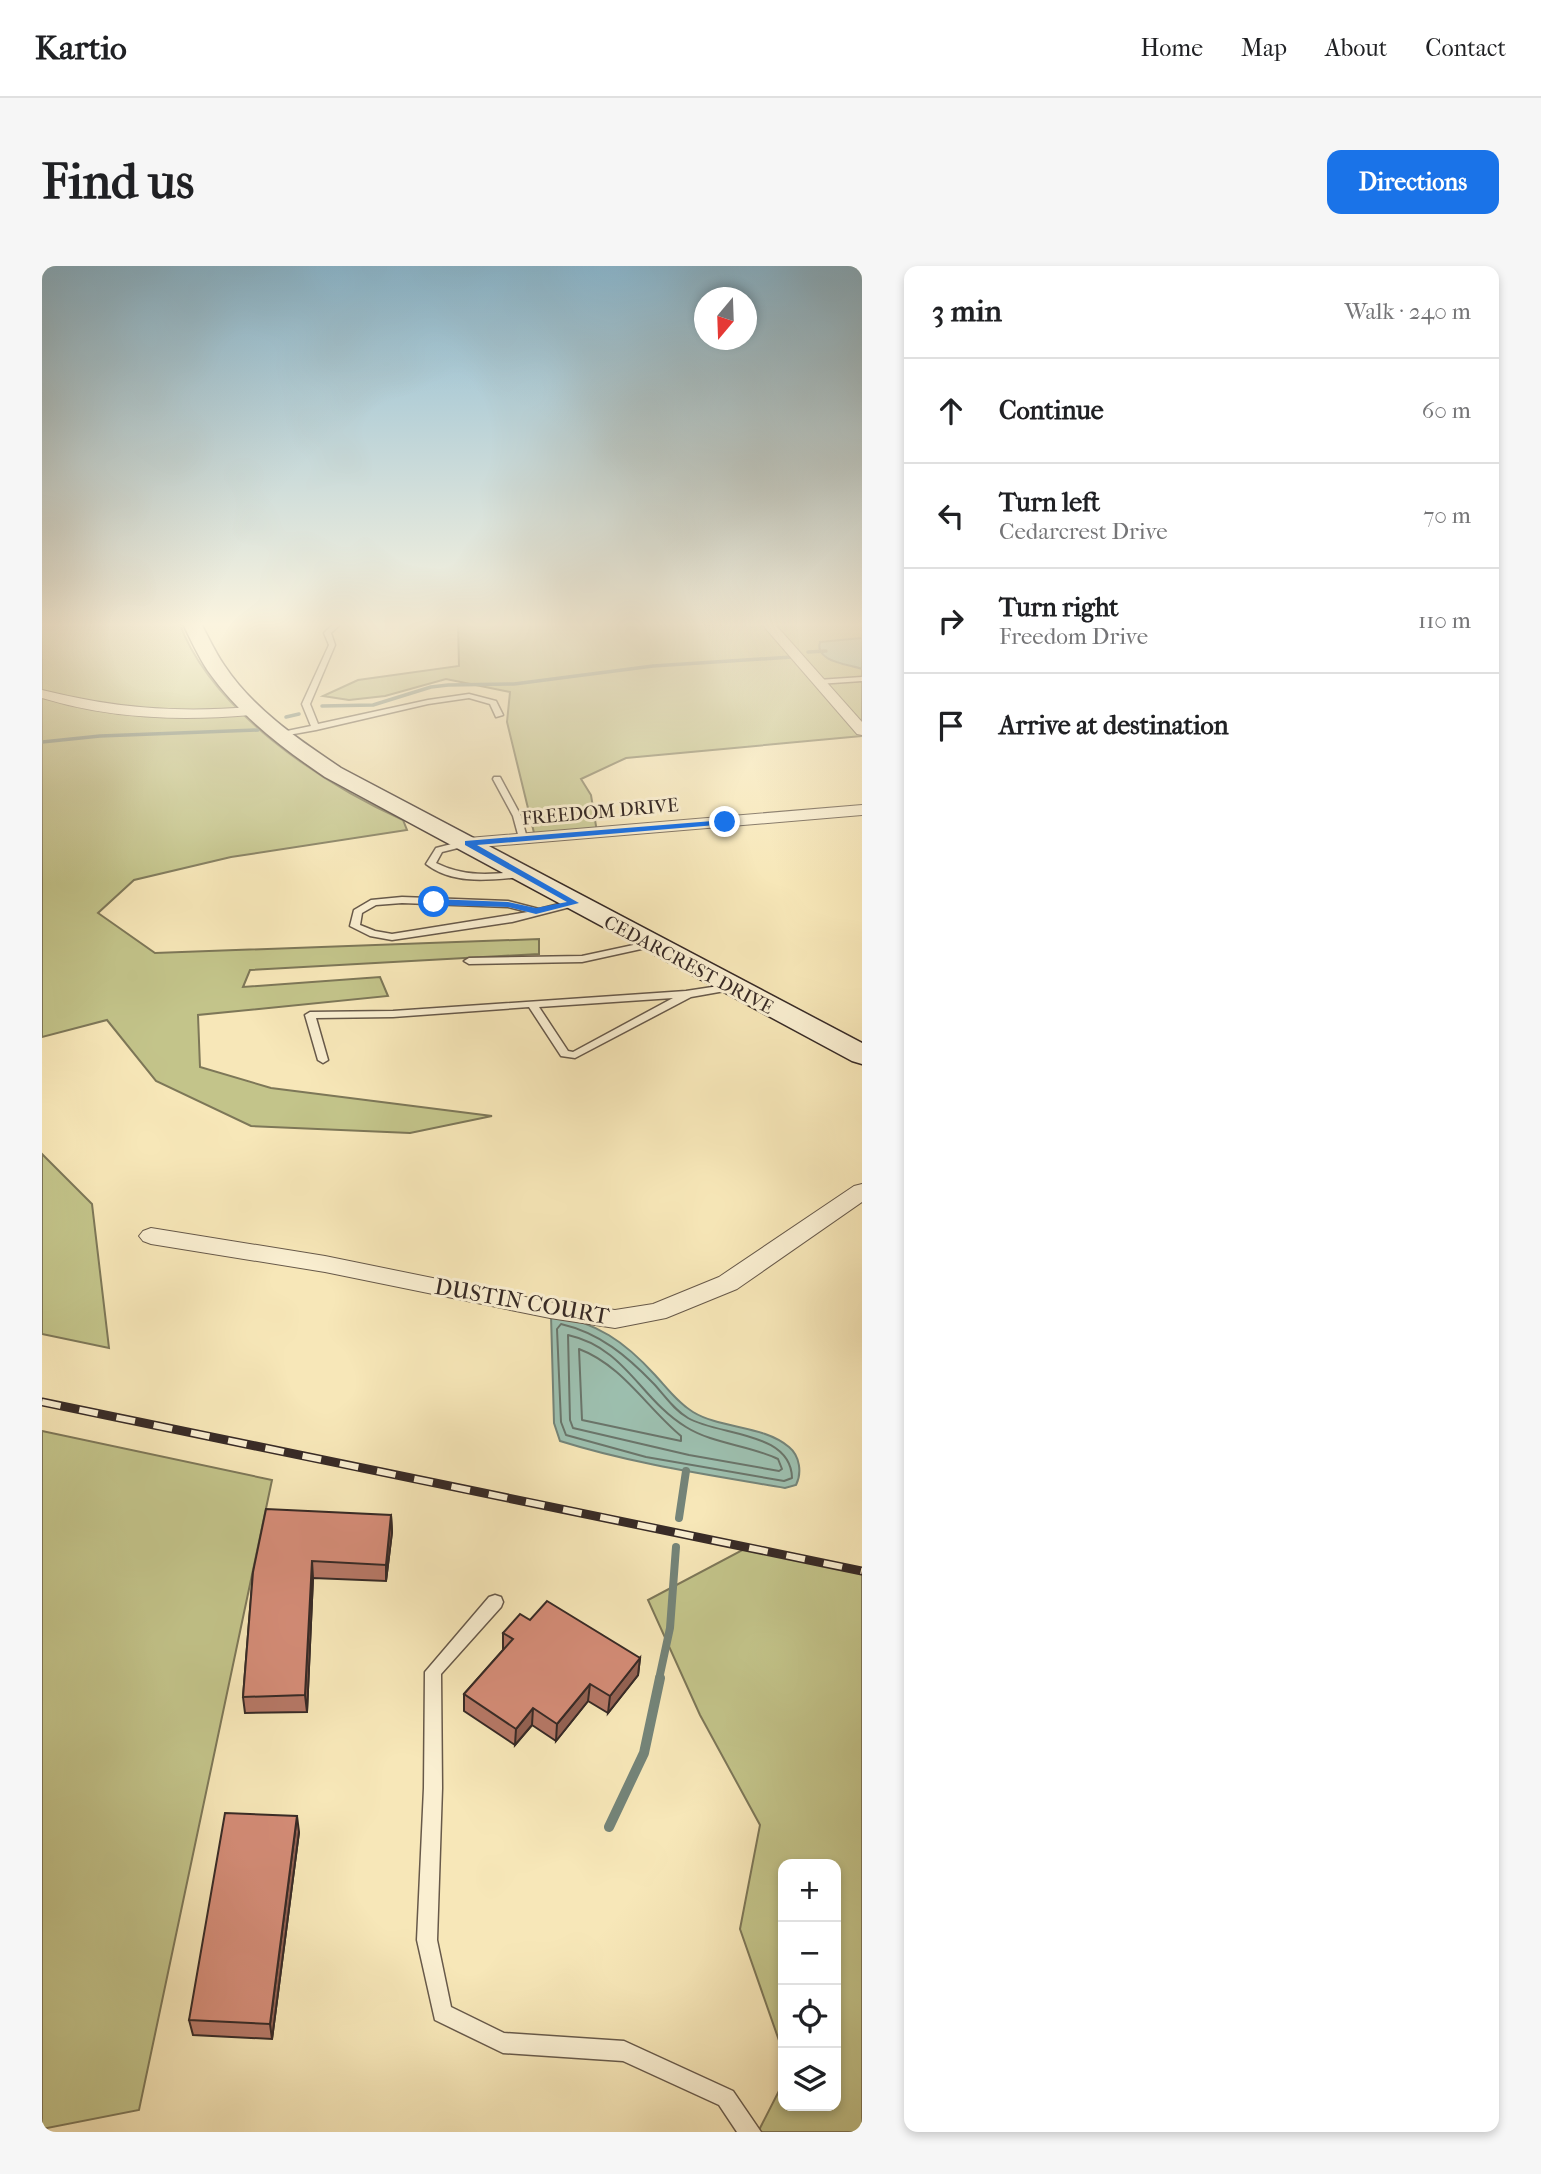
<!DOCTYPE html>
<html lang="en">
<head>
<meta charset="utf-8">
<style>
  :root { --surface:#fff; --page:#f6f6f6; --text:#202124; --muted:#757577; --line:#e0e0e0; --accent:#1a73e8 }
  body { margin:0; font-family:"IM FELL French Canon",serif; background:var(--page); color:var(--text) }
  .controls { position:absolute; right:21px; bottom:21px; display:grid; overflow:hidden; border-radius:14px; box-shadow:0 4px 10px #0003 }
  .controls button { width:63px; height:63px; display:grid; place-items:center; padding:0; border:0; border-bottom:2px solid var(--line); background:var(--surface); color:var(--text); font:35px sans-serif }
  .compass { position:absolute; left:652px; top:21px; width:63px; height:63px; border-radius:50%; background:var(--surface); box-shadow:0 4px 10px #0003; rotate:199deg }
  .stop { position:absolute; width:21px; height:21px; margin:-16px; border:5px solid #1a73e8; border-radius:50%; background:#fff }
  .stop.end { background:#1a73e8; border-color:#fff; box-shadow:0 2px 7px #0008 }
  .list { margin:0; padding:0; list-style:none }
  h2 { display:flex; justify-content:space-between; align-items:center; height:91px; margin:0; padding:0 28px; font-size:30px }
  h2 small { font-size:23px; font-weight:400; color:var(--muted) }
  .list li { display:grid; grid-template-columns:46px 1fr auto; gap:21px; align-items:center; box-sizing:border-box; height:105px; padding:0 28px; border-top:2px solid var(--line) }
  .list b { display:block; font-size:26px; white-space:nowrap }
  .list p { margin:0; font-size:23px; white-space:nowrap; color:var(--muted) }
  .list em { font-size:23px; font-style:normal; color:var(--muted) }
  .icon { flex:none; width:38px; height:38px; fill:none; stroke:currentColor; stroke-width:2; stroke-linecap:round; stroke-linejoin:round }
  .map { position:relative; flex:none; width:820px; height:1866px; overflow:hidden; border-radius:14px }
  header { display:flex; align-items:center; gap:42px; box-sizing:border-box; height:98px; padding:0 35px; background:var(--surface); border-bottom:2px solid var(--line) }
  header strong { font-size:33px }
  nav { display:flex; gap:38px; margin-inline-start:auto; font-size:24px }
  .intro { display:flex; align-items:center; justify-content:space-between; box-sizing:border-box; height:168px; padding:0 42px }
  h1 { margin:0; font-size:49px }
  .button { padding:18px 32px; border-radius:14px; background:var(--accent); color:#fff; font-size:24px; font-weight:700 }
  main { display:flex; gap:42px; padding:0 42px }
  aside { flex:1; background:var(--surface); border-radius:14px; box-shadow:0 4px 10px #0003 }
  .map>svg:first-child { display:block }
  .green { fill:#c3c48a; stroke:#7d7758; stroke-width:2 }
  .water { fill:#9dc0b0; stroke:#748479; stroke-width:2 }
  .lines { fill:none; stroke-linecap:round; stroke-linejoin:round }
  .shore { stroke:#6a756b; stroke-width:2 }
  .stream-far2 { stroke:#748479; stroke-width:3.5 }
  .stream-far1 { stroke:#748479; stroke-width:8 }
  .stream { stroke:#748479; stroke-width:10 }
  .lane-casing { stroke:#67594a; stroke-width:3 }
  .street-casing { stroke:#67594a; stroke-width:2 }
  .secondary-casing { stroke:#372a26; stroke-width:3 }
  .lane { fill:#faefd1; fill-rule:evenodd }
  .street { fill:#faefd1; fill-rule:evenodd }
  .secondary { fill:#faefd1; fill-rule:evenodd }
  .rail-casing { stroke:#372a26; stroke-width:9 }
  .rail { stroke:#faefd1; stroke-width:6; stroke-dasharray:19; stroke-linecap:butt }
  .wall { fill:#b67866; stroke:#372a26; stroke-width:2 }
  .shaded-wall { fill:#946253; stroke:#372a26; stroke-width:2 }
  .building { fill:#d48c77; stroke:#372a26; stroke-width:2 }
  .route { fill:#1a73e8 }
  .labels { text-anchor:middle; stroke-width:6; stroke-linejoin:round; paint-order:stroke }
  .far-street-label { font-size:19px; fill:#372a26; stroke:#faefd1 }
  .street-label { font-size:23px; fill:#372a26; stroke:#faefd1 }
</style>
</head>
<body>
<header>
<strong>Kartio</strong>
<nav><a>Home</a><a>Map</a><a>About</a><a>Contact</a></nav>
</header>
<div class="intro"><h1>Find us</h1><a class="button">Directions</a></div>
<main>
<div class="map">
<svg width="820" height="1866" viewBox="0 0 820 1866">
  <rect width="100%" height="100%" fill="#f7e7b8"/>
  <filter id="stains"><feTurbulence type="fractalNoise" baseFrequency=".00286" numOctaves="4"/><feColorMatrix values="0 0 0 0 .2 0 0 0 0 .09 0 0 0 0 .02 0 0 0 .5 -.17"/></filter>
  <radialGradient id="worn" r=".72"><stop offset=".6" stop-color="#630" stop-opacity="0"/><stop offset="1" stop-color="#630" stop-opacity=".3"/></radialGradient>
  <g class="green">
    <path d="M0,356H137C169,444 279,517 361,554L365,564L189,591L92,614L56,647L113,687L497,673V688L208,704L201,721L338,711L346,730L156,749L158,801L229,822L450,850L368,867L209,860L114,815L65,754L0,771Z"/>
    <path d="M416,356L679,359L681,356H820V470L584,492L539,513L549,529L555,566L493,571L465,456L468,426L404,413L343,430L307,434L281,430L316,414L417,400Z"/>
    <path d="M0,888L50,938L67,1082L0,1068Z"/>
    <path d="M0,1165L230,1214L97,1844L0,1863Z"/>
    <path d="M706,1281L820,1305V1866H716L741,1817V1840H794V1598H741V1786L698,1663L718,1559L658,1449L606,1334Z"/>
  </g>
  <g class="water">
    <path d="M820,372V403C805,398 772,395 778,376Z"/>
    <path d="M509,1049C555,1056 583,1076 613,1109C625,1122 636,1137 651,1146C679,1163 721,1159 747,1181C758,1190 760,1207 754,1219L743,1222C668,1209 591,1198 518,1175L512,1157Z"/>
  </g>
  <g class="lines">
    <g class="shore">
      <path d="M519,1058C558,1067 585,1090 612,1118C623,1130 632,1144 646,1152C677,1170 749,1165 750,1212L742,1215L604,1191L524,1169L519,1156L515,1063Z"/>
      <path d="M526,1069C584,1082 598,1133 644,1161C671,1178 707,1179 736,1193L740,1203L737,1205L647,1189L531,1162L528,1154Z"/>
      <path d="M537,1083C580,1099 605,1142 639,1170V1175L540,1154Z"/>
    </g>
    <g class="stream-far2">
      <path d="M766,386L784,385"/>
      <path d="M280,440L331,439L389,421L406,419L472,418L611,400L750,391"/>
      <path d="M244,451L257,448"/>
      <path d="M0,476L58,470L216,464"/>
    </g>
    <g class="stream-far1">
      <path d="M637,1252L644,1205"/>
      <path d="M617,1413L628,1362L634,1281"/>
    </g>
    <path class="stream" d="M567,1561L602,1487L618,1412"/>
    <g class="lane-casing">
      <g id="lane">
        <path d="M293,356H301L289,367L293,379L268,438L276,458L386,434L427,428L454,435L461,449L454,451L448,438L427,432L386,438L274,464L235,471V467L269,460L260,438L287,379L282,367Z"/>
        <path d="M820,411V415L776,418L772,416L776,414Z"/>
        <path d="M452,511H458L479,550L485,572L484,574L477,572L471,550L451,513Z"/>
        <path d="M425,574L428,575V579L400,586L394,597C422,611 449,609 479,605L484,608L479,611C448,614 411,619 384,598L394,582Z"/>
        <path d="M360,631L466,635L497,643L533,634L538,637L536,639L470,656L350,674L328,670L308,660L312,644L329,634ZM360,637L466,641L486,646L350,668L333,665L318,659L320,647L334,639Z"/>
        <path d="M610,675L613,676V680L540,696L427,698L422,695L427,692L540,690Z"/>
        <path d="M690,718L694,719V723L649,731L533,792L519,790L487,741L351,751L274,752L286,794L281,797L276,794L263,749L268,746L351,745L644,725ZM631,732L531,786L526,785L497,741Z"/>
        <path d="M453,1329L459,1331L461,1336L459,1341L399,1408L400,1522L395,1674L409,1741L462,1767L582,1775L691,1825L719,1866H695L677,1839L581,1795L461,1787L393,1754L375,1674L382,1522L383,1406L447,1331Z"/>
      </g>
    </g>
    <g class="street-casing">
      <g id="street">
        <path d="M718,356H731L820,456V469L815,468Z"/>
        <path d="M0,424C72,442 134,447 209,441L216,445L209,449C138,455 69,453 0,432Z"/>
        <path d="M820,539V549L426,582L418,577L426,572Z"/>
        <path d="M820,918V936L695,1023L624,1052L573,1062L508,1052L283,1006L109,978L101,975L97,970L101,965L109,962L283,990L508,1036L573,1044L611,1038L677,1011L812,920Z"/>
      </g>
    </g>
    <g class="secondary-casing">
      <path id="secondary" d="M140,356H158C166,370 173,386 182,399C211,443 256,473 299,502L820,777V798L810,795L283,511C239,481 197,449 166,405C156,390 148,372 140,356Z"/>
    </g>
    <use href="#lane" class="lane"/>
    <use href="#street" class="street"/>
    <use href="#secondary" class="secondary"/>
    <g class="rail-casing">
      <path id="rail" d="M0,1136L820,1305"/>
    </g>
    <use href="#rail" class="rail"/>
  </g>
  <g class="wall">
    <path d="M349,1249L350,1266L344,1315L271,1312L265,1446L203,1447L201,1431L211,1306Z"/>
    <path d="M488,1354L598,1392L596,1409L566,1447L546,1435L514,1475L490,1459L473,1479L422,1445V1428L461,1384V1367Z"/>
    <path d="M257,1566L230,1773L151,1769L147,1754Z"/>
  </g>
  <g class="shaded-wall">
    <path d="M349,1249L350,1266L344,1315V1299Z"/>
    <path d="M270,1295L271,1312L265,1446L263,1429Z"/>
    <path d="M598,1392L596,1409L566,1447L568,1430Z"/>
    <path d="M548,1418L546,1435L514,1475L515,1458Z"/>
    <path d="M491,1442L490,1459L473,1479L474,1463Z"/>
    <path d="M255,1550L257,1566L230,1773L228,1758Z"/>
  </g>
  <g class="building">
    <path d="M224,1243L349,1249L344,1299L270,1295L263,1429L201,1431L211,1306Z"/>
    <path d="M505,1335L598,1392L568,1430L548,1418L515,1458L491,1442L474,1463L422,1428L471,1373L461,1367L478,1348L488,1354Z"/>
    <path d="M183,1547L255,1550L228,1758L147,1754Z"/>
  </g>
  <linearGradient id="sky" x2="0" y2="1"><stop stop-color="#8ab9d2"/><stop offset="0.58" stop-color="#fbf4df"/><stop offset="1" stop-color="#fbf4df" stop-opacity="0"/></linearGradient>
  <rect width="820" height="618" fill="url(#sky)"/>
  <path class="route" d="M683,554L686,558L435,579L537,637L494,648L466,641L392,639L388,636L392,633L466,636L494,642L525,636L423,579V575Z"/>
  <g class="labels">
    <g class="far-street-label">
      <text transform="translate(558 545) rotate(-5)" y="7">FREEDOM DRIVE</text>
      <text transform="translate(647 698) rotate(28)" y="7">CEDARCREST DRIVE</text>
    </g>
    <g class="street-label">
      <text transform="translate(480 1035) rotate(10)" y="8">DUSTIN COURT</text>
    </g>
  </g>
  <rect width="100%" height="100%" filter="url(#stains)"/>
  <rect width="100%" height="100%" fill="url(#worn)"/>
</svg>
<div class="controls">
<button>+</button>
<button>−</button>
<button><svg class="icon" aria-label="locate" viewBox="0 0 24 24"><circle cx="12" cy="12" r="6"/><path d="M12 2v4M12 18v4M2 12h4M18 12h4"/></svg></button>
<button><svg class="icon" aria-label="layers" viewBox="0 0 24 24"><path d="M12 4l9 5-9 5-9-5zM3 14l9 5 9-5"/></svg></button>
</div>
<svg class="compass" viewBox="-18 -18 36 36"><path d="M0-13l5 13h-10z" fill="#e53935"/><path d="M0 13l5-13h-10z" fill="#757577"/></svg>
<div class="stop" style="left:392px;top:636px"></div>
<div class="stop end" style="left:683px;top:556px"></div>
</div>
<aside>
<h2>3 min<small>Walk · 240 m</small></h2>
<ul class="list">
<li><svg class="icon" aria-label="ahead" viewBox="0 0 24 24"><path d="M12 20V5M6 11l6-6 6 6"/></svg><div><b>Continue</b></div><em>60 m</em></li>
<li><svg class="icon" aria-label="left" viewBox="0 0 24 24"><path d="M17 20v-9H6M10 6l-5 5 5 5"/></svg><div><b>Turn left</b><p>Cedarcrest Drive</p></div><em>70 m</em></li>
<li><svg class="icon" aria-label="right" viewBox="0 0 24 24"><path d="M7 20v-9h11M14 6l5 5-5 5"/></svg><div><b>Turn right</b><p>Freedom Drive</p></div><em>110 m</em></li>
<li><svg class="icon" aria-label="arrive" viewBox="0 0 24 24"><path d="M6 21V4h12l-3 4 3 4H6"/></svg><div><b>Arrive at destination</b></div></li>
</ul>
</aside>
</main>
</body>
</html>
